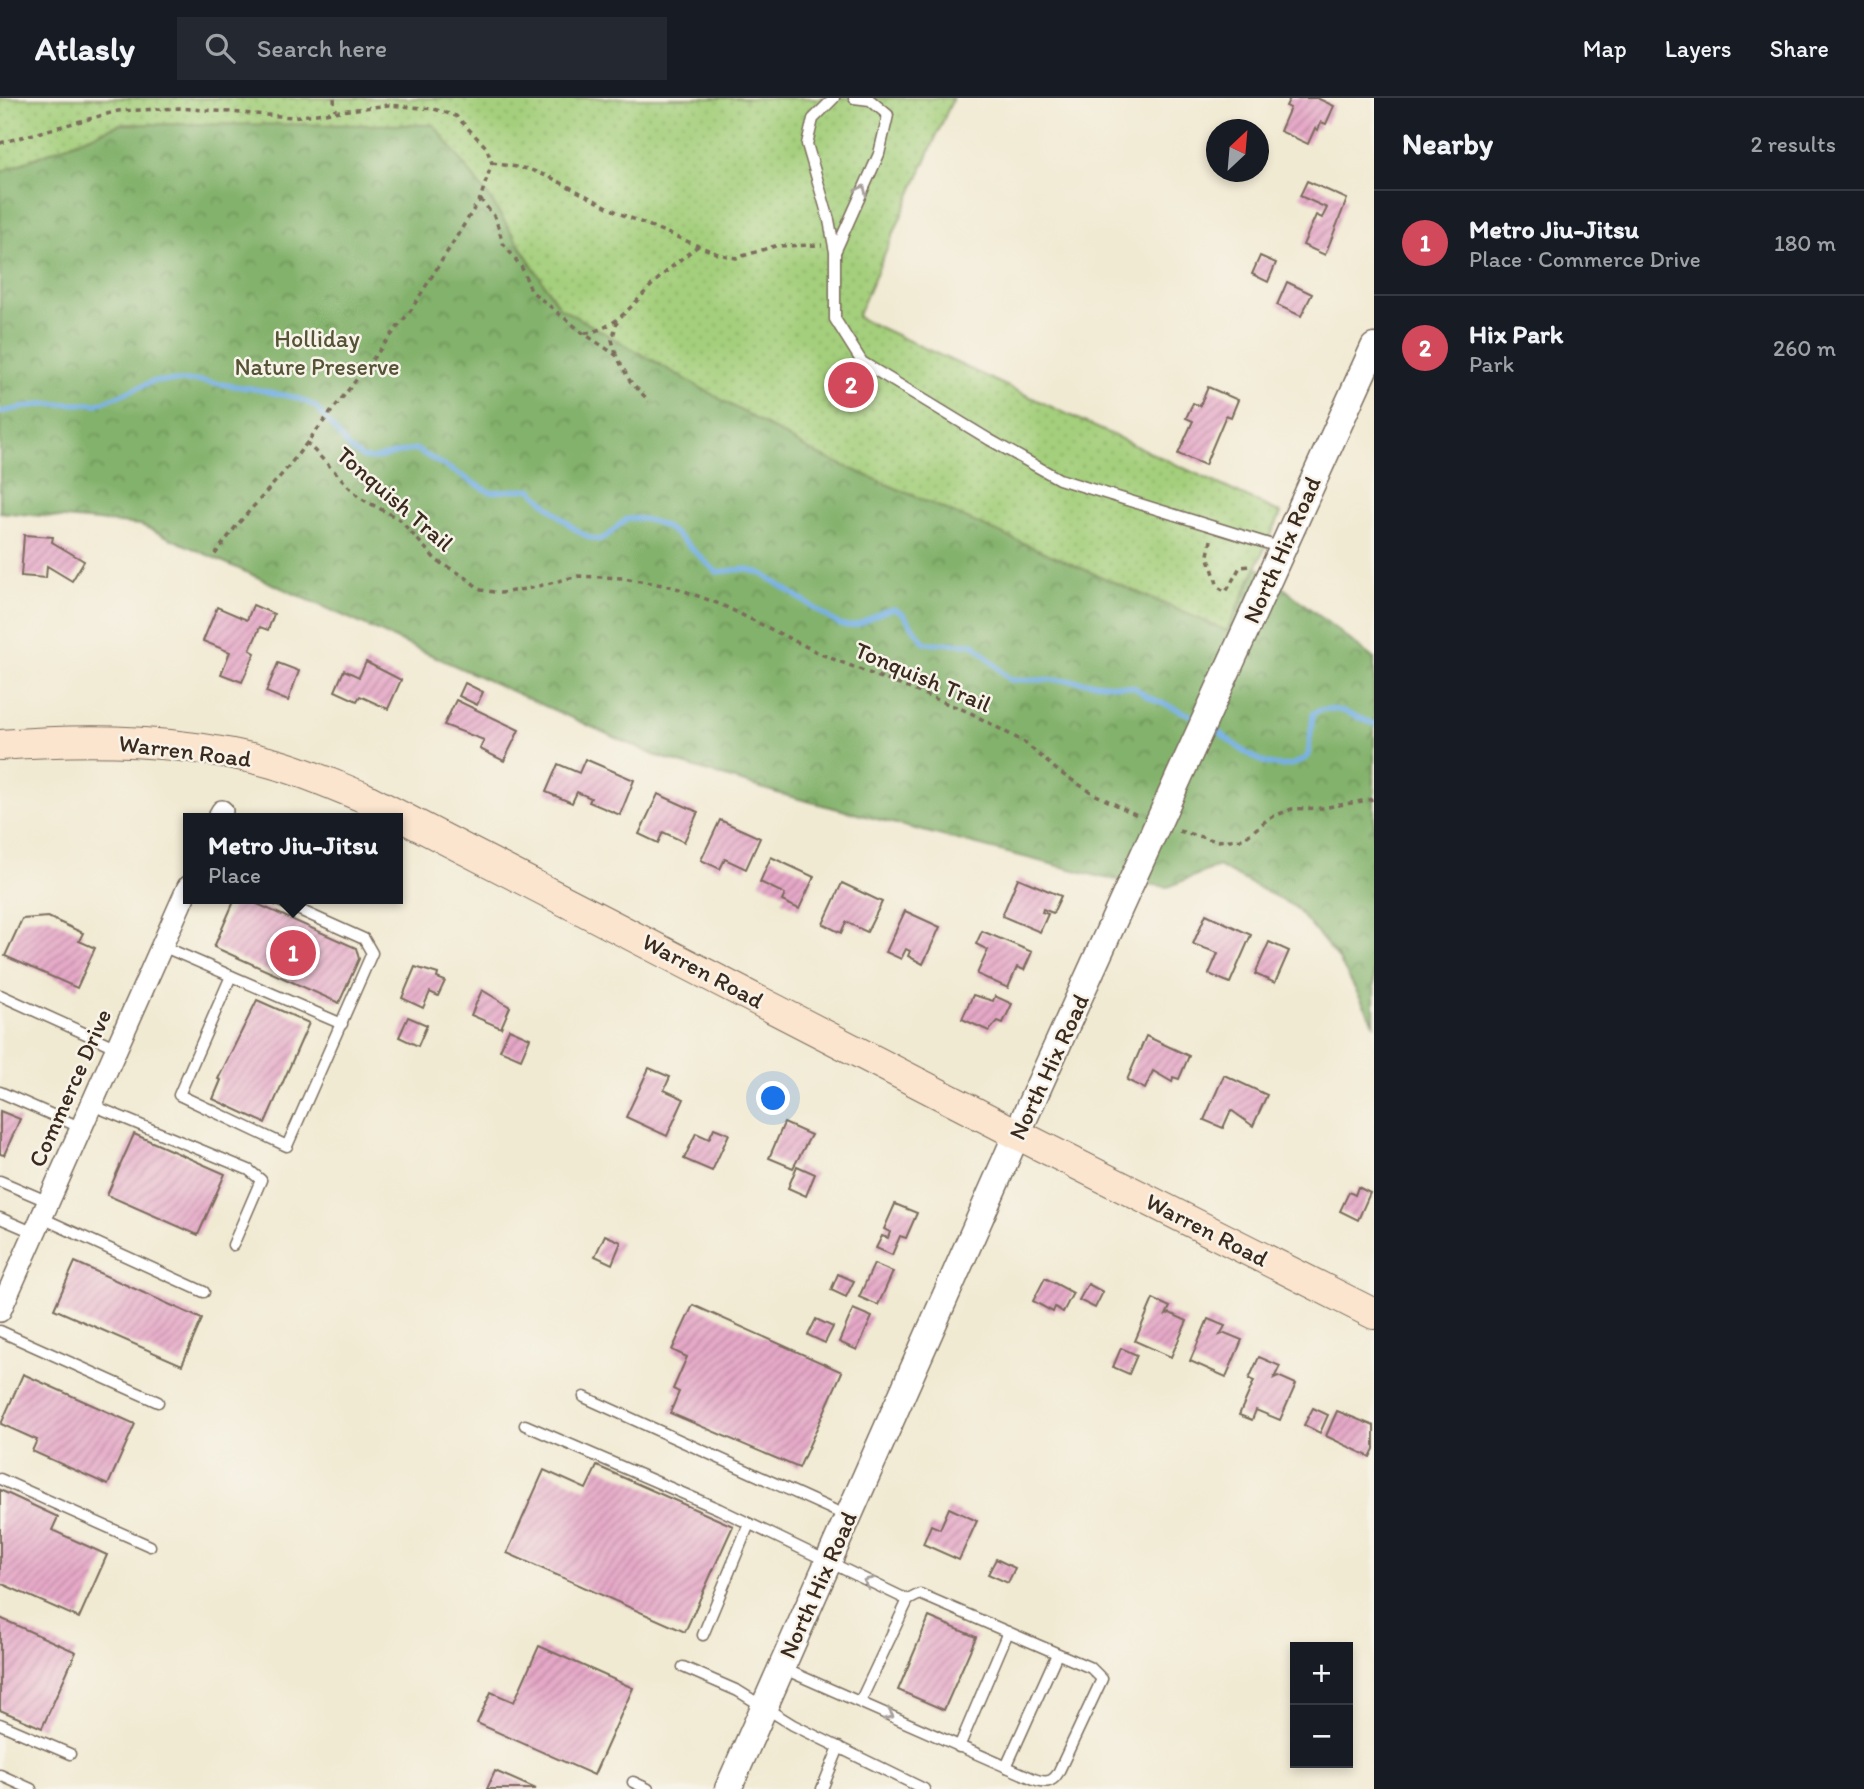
<!DOCTYPE html>
<html lang="en">
<head>
<meta charset="utf-8">
<style>
  :root { --surface:#171b24; --page:#242831; --text:#f1f3f6; --muted:#9ea1a6; --line:#363941; --accent:#d1495b }
  body { margin:0; font-family:Itim,sans-serif; background:var(--page); color:var(--text) }
  .controls { position:absolute; right:21px; bottom:21px; display:grid; overflow:hidden; border-radius:0px; box-shadow:0 4px 10px #0003 }
  .controls button { width:63px; height:63px; display:grid; place-items:center; padding:0; border:0; border-bottom:2px solid var(--line); background:var(--surface); color:var(--text); font:35px sans-serif }
  .compass { position:absolute; left:1206px; top:21px; width:63px; height:63px; border-radius:50%; background:var(--surface); box-shadow:0 4px 10px #0003; rotate:26deg }
  .you { position:absolute; left:774px; top:1001px; width:24px; height:24px; margin:-18px; border:5px solid #fff; border-radius:50%; background:#1a73e8; box-shadow:0 0 0 10px #1a73e833 }
  .badge { display:grid; place-items:center; width:46px; height:46px; border-radius:50%; background:var(--accent); color:#fff; font-size:23px; font-weight:700 }
  .pin { position:absolute; translate:-50% -50%; border:4px solid #fff; box-shadow:0 2px 7px #0006 }
  .popup { position:absolute; left:183px; top:715px; width:220px; height:91px; box-sizing:border-box; display:grid; place-content:center; border-radius:0px; background:var(--surface); filter:drop-shadow(0 2px 5px #0005); font-size:23px; white-space:nowrap; color:var(--muted) }
  .popup b { font-size:26px; color:var(--text) }
  .popup::after { content:''; position:absolute; left:50%; top:100%; margin-left:-14px; border:14px solid transparent; border-top-color:var(--surface) }
  .list { margin:0; padding:0; list-style:none }
  h2 { display:flex; justify-content:space-between; align-items:center; height:91px; margin:0; padding:0 28px; font-size:30px }
  h2 small { font-size:23px; font-weight:400; color:var(--muted) }
  .list li { display:grid; grid-template-columns:46px 1fr auto; gap:21px; align-items:center; box-sizing:border-box; height:105px; padding:0 28px; border-top:2px solid var(--line) }
  .list b { display:block; font-size:26px; white-space:nowrap }
  .list p { margin:0; font-size:23px; white-space:nowrap; color:var(--muted) }
  .list em { font-size:23px; font-style:normal; color:var(--muted) }
  .icon { flex:none; width:38px; height:38px; fill:none; stroke:currentColor; stroke-width:2; stroke-linecap:round; stroke-linejoin:round }
  .map { position:relative; flex:none; width:1374px; height:1691px; overflow:hidden }
  header { display:flex; align-items:center; gap:42px; box-sizing:border-box; height:98px; padding:0 35px; background:var(--surface); border-bottom:2px solid var(--line) }
  header strong { font-size:33px }
  nav { display:flex; gap:38px; margin-inline-start:auto; font-size:24px }
  .search { width:490px; height:63px; background:var(--page); display:flex; align-items:center; gap:18px; box-sizing:border-box; padding:0 24px; border-radius:0px; color:var(--muted); font-size:26px }
  main { display:flex }
  aside { flex:1; background:var(--surface) }
  .map>svg:first-child { display:block }
  .forest { fill:url(#forest-crowns); stroke:#5f6e45; stroke-width:2 }
  .park { fill:url(#park-dots); stroke:#707c4d; stroke-width:2 }
  .lines { fill:none; stroke-linecap:round; stroke-linejoin:round }
  .stream { stroke:#76b0e7; stroke-width:5 }
  .building { fill:url(#building-hatch) }
  .service-casing { stroke:#7b6d5d; stroke-width:13 }
  .minor-casing { stroke:#7b6d5d; stroke-width:24 }
  .tertiary-casing { stroke:#7b6d5d; stroke-width:29 }
  .secondary-casing { stroke:#7b6d5d; stroke-width:32 }
  .path { stroke:#7b6d5d; stroke-width:3.5; stroke-dasharray:5 5; stroke-linecap:butt }
  .service { stroke:#fff; stroke-width:10 }
  .minor { stroke:#fff; stroke-width:21 }
  .tertiary { stroke:#fff; stroke-width:26 }
  .secondary { stroke:#fbe5cf; stroke-width:30 }
  .oneway { stroke:#a79f9a }
  .labels { text-anchor:middle; stroke-width:5; stroke-linejoin:round; paint-order:stroke }
  .park-label { font-size:24px; fill:#555336; stroke:#f7f3e8 }
  .street-label { font-size:24px; fill:#3b2a1e; stroke:#f7f3e8 }
</style>
</head>
<body>
<header>
<strong>Atlasly</strong>
<div class="search"><svg class="icon" aria-label="search" viewBox="0 0 24 24"><circle cx="10" cy="10" r="6"/><path d="M15 15l6 6"/></svg>Search here</div>
<nav><a>Map</a><a>Layers</a><a>Share</a></nav>
</header>
<main>
<div class="map">
<svg width="1374" height="1691" viewBox="0 0 1374 1691">
  <defs>
    <pattern id="forest-crowns" width="20" height="18" patternUnits="userSpaceOnUse" patternTransform="scale(1.75)"><rect width="20" height="18" fill="#83b26c"/><path d="M2 6a3 3 0 1 1 6 0M12 15a3 3 0 1 1 6 0" fill="none" stroke="#6c9158"/></pattern>
    <pattern id="park-dots" width="8" height="8" patternUnits="userSpaceOnUse" patternTransform="scale(1.75)"><rect width="8" height="8" fill="#a4cf7c"/><path d="M2 2h.1M6 6h.1" fill="none" stroke="#8eb26b" stroke-width="1.8" stroke-linecap="round"/></pattern>
    <pattern id="building-hatch" width="6" height="6" patternUnits="userSpaceOnUse" patternTransform="scale(1.75)"><rect width="6" height="6" fill="#e6a9c8"/><path d="M-1 1l2-2M0 6l6-6M5 7l2-2" fill="none" stroke="#bc8aa2"/></pattern>
  </defs>
  <rect width="100%" height="100%" fill="#f7f3e8"/>
  <filter id="ink" filterUnits="userSpaceOnUse"><feTurbulence type="fractalNoise" baseFrequency=".0143" numOctaves="2"/><feDisplacementMap in="SourceGraphic" scale="14" xChannelSelector="R" yChannelSelector="G"/><feConvolveMatrix kernelMatrix="1 2 1 2 8 2 1 2 1" color-interpolation-filters="sRGB"/></filter>
  <filter id="wash" filterUnits="userSpaceOnUse"><feTurbulence type="fractalNoise" baseFrequency=".00686" numOctaves="4" result="noise"/><feDisplacementMap in="SourceGraphic" scale="28" xChannelSelector="R" yChannelSelector="G"/><feGaussianBlur stdDeviation="1.57" result="paint"/><feColorMatrix in="noise" values="0 0 0 0 0 0 0 0 0 0 0 0 0 0 0 0 0 1.4 0 .05"/><feComposite in="paint" operator="in"/></filter>
  <g filter="url(#wash)">
    <rect width="100%" height="100%" fill="#f1ead3"/>
    <path class="forest" d="M120,26H434L491,102L559,209L817,356L1227,533L1257,469L1374,561V925L1338,860L1295,809L1218,768L1168,789L1105,780L784,697L654,657L141,427L0,414V74Z"/>
    <path class="park" d="M0,0H953L857,219L1281,415L1227,533L817,356L559,209L491,102L434,27L120,26L0,74Z"/>
    <g class="lines">
      <g class="stream">
        <path d="M0,314L42,306H98L154,283H200L255,291L297,300L315,308L350,351L363,360L373,361L415,351L490,394L531,391C544,403 583,446 601,441C611,438 618,426 627,421C668,416 690,452 717,474L745,471L761,475L840,527C862,533 874,512 895,511L903,516L925,545L974,546L1010,582H1066L1134,589L1146,598L1197,620"/>
        <path d="M1211,628C1238,648 1274,686 1308,658L1313,616C1331,603 1355,619 1374,626"/>
      </g>
    </g>
    <g id="blocks">
      <g class="building">
        <path d="M1290,0H1317L1334,8L1326,26L1321,24L1318,32L1315,30L1308,46L1280,33L1290,10L1286,8Z"/>
        <path d="M1307,83L1347,101L1325,157L1303,147L1316,117L1322,120L1327,110L1300,98Z"/>
        <path d="M1260,158L1276,165L1268,184L1252,176Z"/>
        <path d="M1287,184L1312,196L1301,218L1277,207Z"/>
        <path d="M1208,289L1238,302L1231,319L1226,317L1205,367L1178,356L1193,323L1186,320L1193,305L1200,308Z"/>
        <path d="M24,437L53,439L52,444L84,463L72,483L47,468L46,480L21,478Z"/>
        <path d="M253,507L274,516L268,532L260,529L250,552L255,555L242,584L221,576L230,554L203,543L217,509L247,522Z"/>
        <path d="M366,564L401,582L388,611L360,598L357,603L335,593L344,572L359,579Z"/>
        <path d="M278,565L299,573L288,603L266,594Z"/>
        <path d="M465,585L483,594L477,607L459,598Z"/>
        <path d="M456,602L519,632L504,663L480,651L484,642L444,627Z"/>
        <path d="M585,661L634,682L620,717L589,704L591,700L577,694L572,705L546,694L558,666L579,675Z"/>
        <path d="M658,696L698,714L684,744L663,734L658,745L639,736Z"/>
        <path d="M720,722L760,740L746,771L725,761L720,771L701,762Z"/>
        <path d="M771,759L814,779L799,811L782,803L785,796L760,784Z"/>
        <path d="M1018,780L1061,798L1053,815L1043,811L1042,814L1048,816L1040,834L1002,818Z"/>
        <path d="M842,785L882,804L867,834L846,824L841,835L823,826Z"/>
        <path d="M235,801H246L356,850L359,861L339,905L214,849Z"/>
        <path d="M905,813L940,829L923,866L908,858L910,853L906,851L901,861L886,854Z"/>
        <path d="M1206,816L1251,837L1230,885L1209,876L1218,855L1193,846Z"/>
        <path d="M48,819L83,835L79,843L95,850L77,890L5,858L22,821Z"/>
        <path d="M982,833L1032,854L1024,872L1017,869L1008,890L977,876L988,852L976,846Z"/>
        <path d="M1269,844L1289,853L1275,885L1255,876Z"/>
        <path d="M415,869L438,876L437,880L445,883L438,898L430,894L423,910L402,900Z"/>
        <path d="M482,892L510,909L501,930L471,917Z"/>
        <path d="M973,897L993,903L995,898L1012,906L1003,925L998,923L989,933L962,921Z"/>
        <path d="M257,902L309,925L265,1025L213,1001L221,982L218,981Z"/>
        <path d="M408,919L427,927L418,948L399,939Z"/>
        <path d="M509,931L530,940L521,961L500,952Z"/>
        <path d="M1146,938L1189,958L1179,981L1173,979L1172,984L1153,973L1145,991L1127,982Z"/>
        <path d="M649,970L670,979L664,992L684,1001L667,1038L626,1019Z"/>
        <path d="M1224,977L1267,997L1253,1028L1231,1012L1223,1030L1204,1022Z"/>
        <path d="M0,1013L20,1021L4,1057L0,1056Z"/>
        <path d="M784,1025L811,1037L793,1070L769,1060Z"/>
        <path d="M714,1030L729,1036L712,1073L684,1061L696,1035L709,1041Z"/>
        <path d="M134,1036L225,1076L198,1137L107,1097Z"/>
        <path d="M797,1068L815,1076L806,1098L788,1090Z"/>
        <path d="M1358,1089L1370,1095L1358,1122L1340,1113L1349,1094L1355,1097Z"/>
        <path d="M895,1106L917,1115L906,1140L900,1138L892,1157L876,1150L882,1138L888,1140L890,1134L884,1131Z"/>
        <path d="M605,1137L621,1144L612,1166L595,1158Z"/>
        <path d="M75,1164L202,1221L182,1267L54,1211Z"/>
        <path d="M874,1166L893,1174L878,1207L859,1199Z"/>
        <path d="M838,1176L854,1183L846,1199L831,1192Z"/>
        <path d="M1045,1180L1073,1195L1063,1214L1055,1209L1053,1214L1033,1203Z"/>
        <path d="M1088,1186L1103,1194L1095,1210L1079,1202Z"/>
        <path d="M1153,1201L1170,1209L1166,1217L1170,1215L1187,1223L1171,1259L1135,1243Z"/>
        <path d="M693,1207L842,1274L799,1370L670,1315L679,1294L673,1291L687,1259L672,1252Z"/>
        <path d="M853,1211L872,1219L857,1252L839,1244Z"/>
        <path d="M816,1221L833,1229L825,1245L808,1237Z"/>
        <path d="M1208,1221L1225,1228L1220,1237L1225,1235L1242,1242L1226,1279L1190,1263Z"/>
        <path d="M1121,1250L1137,1257L1129,1276L1113,1269Z"/>
        <path d="M1259,1259L1280,1268L1274,1280L1278,1278L1296,1286L1280,1322L1256,1312L1252,1322L1239,1317L1254,1283L1249,1281Z"/>
        <path d="M23,1276L135,1326L108,1387L32,1353L37,1342L1,1326Z"/>
        <path d="M1313,1310L1328,1317L1320,1335L1304,1327Z"/>
        <path d="M1337,1313L1374,1328V1351L1370,1359L1326,1338Z"/>
        <path d="M597,1368L733,1428L685,1534L507,1455L544,1372L586,1391Z"/>
        <path d="M0,1392L58,1419L52,1432L107,1457L79,1520L0,1485Z"/>
        <path d="M949,1410L977,1423L959,1462L923,1446L931,1427L940,1431Z"/>
        <path d="M996,1461L1015,1470L1008,1485L988,1476Z"/>
        <path d="M929,1519L976,1539L944,1612L898,1592Z"/>
        <path d="M0,1520L76,1554L42,1630L0,1612Z"/>
        <path d="M539,1548L633,1590L594,1677L477,1625L491,1594L514,1604Z"/>
        <path d="M495,1673L536,1691H487Z"/>
      </g>
    </g>
  </g>
  <g filter="url(#ink)">
    <use href="#blocks" fill-opacity="0" stroke="#7b6d5d" stroke-width="2"/>
    <g class="lines">
      <g class="service-casing">
        <g id="service">
          <path d="M834,0L813,21L807,46L829,122L835,154V221L862,264L990,342L1059,381L1282,450"/>
          <path d="M836,152L879,56L888,17L870,2L854,0"/>
          <path d="M162,848L342,926"/>
          <path d="M231,878L179,997L287,1048L372,855L364,841L275,801"/>
          <path d="M0,897L117,950"/>
          <path d="M0,994L82,1030"/>
          <path d="M92,1007L249,1072L261,1082L233,1147"/>
          <path d="M0,1083L49,1104"/>
          <path d="M0,1120L35,1135"/>
          <path d="M42,1120L204,1194"/>
          <path d="M0,1233L158,1304"/>
          <path d="M584,1299L849,1419"/>
          <path d="M525,1327L719,1411L908,1502"/>
          <path d="M0,1381L150,1448"/>
          <path d="M703,1537L749,1426"/>
          <path d="M683,1569L738,1593L793,1627L924,1691"/>
          <path d="M782,1570L1034,1681C1045,1685 1052,1685 1058,1675L1102,1581L1091,1570L920,1496L908,1502L860,1604"/>
          <path d="M0,1626L70,1656"/>
          <path d="M959,1649L1008,1534"/>
          <path d="M1006,1669L1057,1556"/>
          <path d="M0,1677L31,1691"/>
          <path d="M633,1684L648,1691"/>
          <path d="M822,1691L839,1649"/>
        </g>
      </g>
      <g class="minor-casing">
        <g id="minor">
          <path d="M218,720L222,713"/>
          <path d="M0,1213L188,789"/>
        </g>
      </g>
      <g class="tertiary-casing">
        <path id="tertiary" d="M728,1691L1017,1036L1374,249"/>
      </g>
      <g class="secondary-casing">
        <path id="secondary" d="M0,647C92,640 182,641 272,665C303,673 333,687 363,699L1017,1036L1374,1216"/>
      </g>
      <g class="path">
        <path d="M334,0L335,12"/>
        <path d="M0,45L118,13L179,10L292,19L389,7L434,11L456,18L486,49L492,65L480,101L411,212L284,374L237,427L213,459"/>
        <path d="M492,65L528,71L552,80L621,116L718,156L736,160L775,148L822,147"/>
        <path d="M480,101L495,119L503,145L522,170L531,193L583,235L616,257L630,283L649,303"/>
        <path d="M585,235C617,231 633,205 655,184C669,171 683,159 698,148"/>
        <path d="M616,256L612,242L617,224"/>
        <path d="M306,344L360,400L399,421L437,463L464,478L481,492L501,495L531,490L578,478L623,480L674,489L722,507L823,557L969,614L1024,644L1059,674L1096,697L1139,718"/>
        <path d="M1211,442L1208,457L1218,489L1226,494L1240,469L1250,468"/>
        <path d="M1179,733L1217,743L1244,741L1269,720L1292,711L1322,710L1374,701"/>
      </g>
      <use href="#service" class="service"/>
      <use href="#minor" class="minor"/>
      <use href="#tertiary" class="tertiary"/>
      <use href="#secondary" class="secondary"/>
    </g>
    <defs><path id="oneway-chevron" d="M-2-3.5L2.5 0L-2 3.5" fill="none" stroke-width="1.6" stroke-linecap="round" stroke-linejoin="round" transform="scale(1.75)"/></defs>
    <g class="oneway">
      <use href="#oneway-chevron" transform="translate(862 92) rotate(-65)"/>
      <use href="#oneway-chevron" transform="translate(868 1484) rotate(-156)"/>
      <use href="#oneway-chevron" transform="translate(889 1617) rotate(24)"/>
    </g>
  </g>
  <g class="labels">
    <g class="park-label">
      <text x="317" y="249">Holliday<tspan x="317" dy="28">Nature Preserve</tspan></text>
    </g>
    <g class="street-label">
      <text transform="translate(395 401) rotate(41)" y="8">Tonquish Trail</text>
      <text transform="translate(1282 452) rotate(-66)" y="8">North Hix Road</text>
      <text transform="translate(923 579) rotate(23)" y="8">Tonquish Trail</text>
      <text transform="translate(185 653) rotate(7)" y="8">Warren Road</text>
      <text transform="translate(703 873) rotate(28)" y="8">Warren Road</text>
      <text transform="translate(1049 969) rotate(-65)" y="8">North Hix Road</text>
      <text transform="translate(70 990) rotate(-66)" y="8">Commerce Drive</text>
      <text transform="translate(1207 1132) rotate(27)" y="8">Warren Road</text>
      <text transform="translate(818 1487) rotate(-66)" y="8">North Hix Road</text>
    </g>
  </g>
</svg>
<div class="controls">
<button>+</button>
<button>−</button>
</div>
<svg class="compass" viewBox="-18 -18 36 36"><path d="M0-13l5 13h-10z" fill="#e53935"/><path d="M0 13l5-13h-10z" fill="#9ea1a6"/></svg>
<div class="you"></div>
<div class="pin badge" style="left:293px;top:855px">1</div>
<div class="popup"><b>Metro Jiu-Jitsu</b>Place</div>
<div class="pin badge" style="left:851px;top:287px">2</div>
</div>
<aside>
<h2>Nearby<small>2 results</small></h2>
<ul class="list">
<li><span class="badge">1</span><div><b>Metro Jiu-Jitsu</b><p>Place · Commerce Drive</p></div><em>180 m</em></li>
<li><span class="badge">2</span><div><b>Hix Park</b><p>Park</p></div><em>260 m</em></li>
</ul>
</aside>
</main>
</body>
</html>
